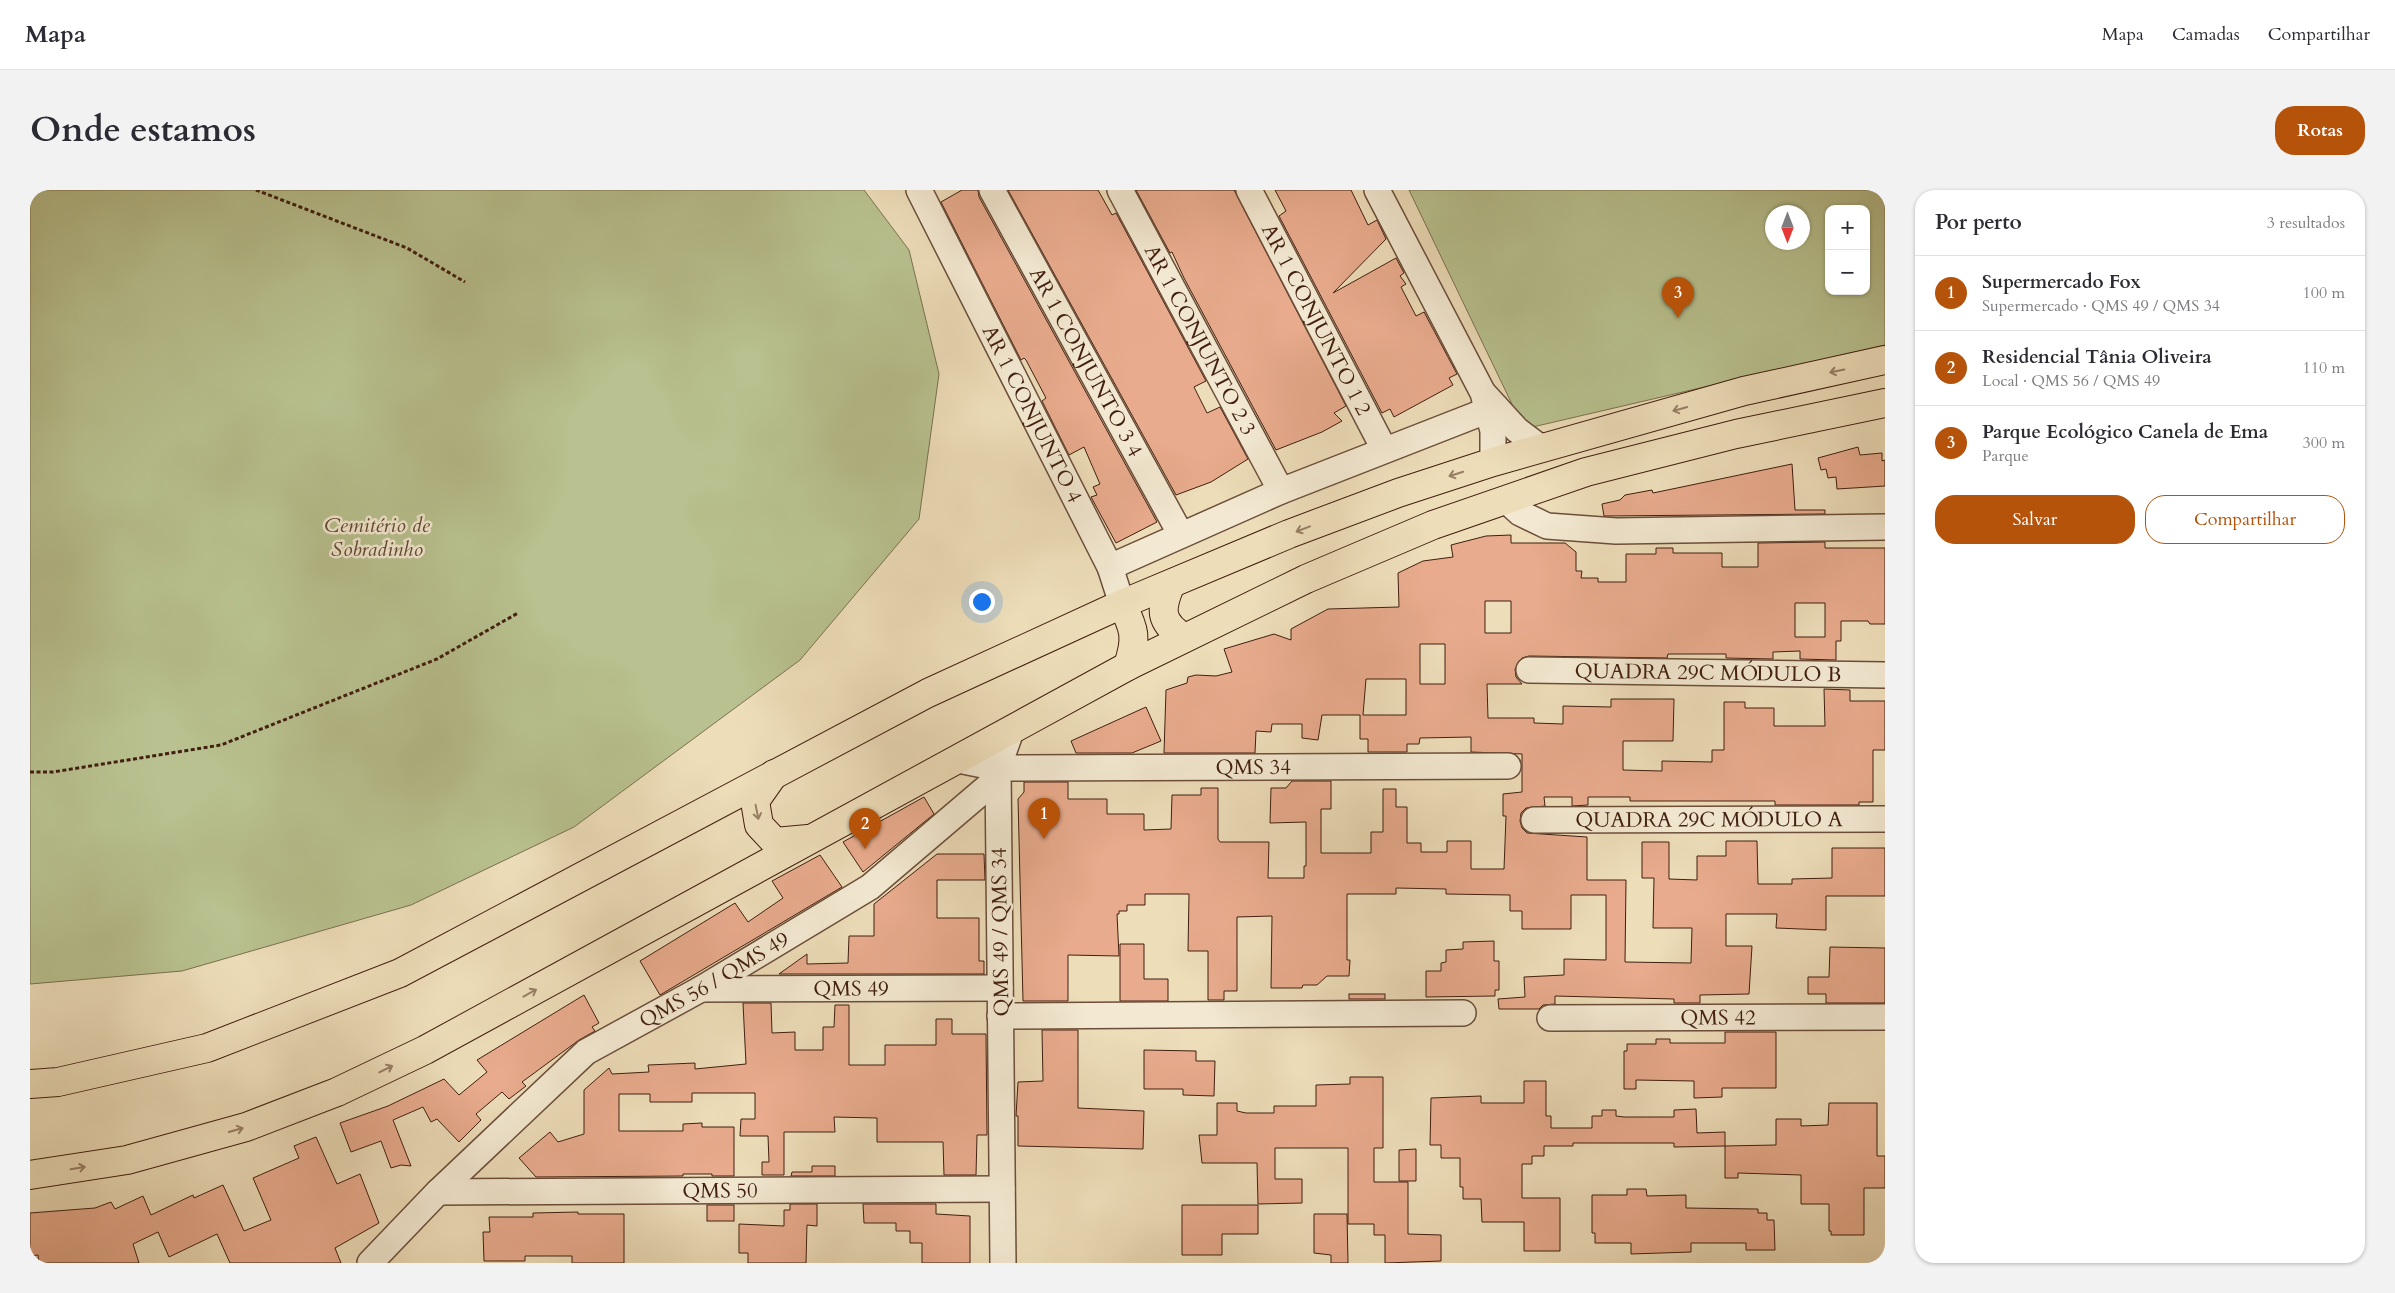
<!DOCTYPE html>
<html lang="pt">
<head>
<meta charset="utf-8">
<style>
  :root { --surface:#fff; --page:#f2f2f3; --text:#2b2b33; --muted:#7c7c81; --line:#e1e1e2; --accent:#b45309 }
  body { margin:0; font-family:Cardo,serif; background:var(--page); color:var(--text) }
  .controls { position:absolute; right:15px; top:15px; display:grid; overflow:hidden; border-radius:10px; box-shadow:0 1px 4px #0004 }
  .controls button { width:45px; height:45px; display:grid; place-items:center; padding:0; border:0; border-bottom:1px solid var(--line); background:var(--surface); color:var(--text); font:25px sans-serif }
  .compass { position:absolute; left:1735px; top:15px; width:45px; height:45px; border-radius:50%; background:var(--surface); box-shadow:0 1px 4px #0004; rotate:180deg }
  .you { position:absolute; left:951px; top:411px; width:18px; height:18px; margin:-12px; border:4px solid #fff; border-radius:50%; background:#1a73e8; box-shadow:0 0 0 8px #1a73e833 }
  .badge { display:grid; place-items:center; width:32px; height:32px; border-radius:50%; background:var(--accent); color:#fff; font-size:16px; font-weight:700 }
  .pin { position:absolute; translate:-50% -41px; filter:drop-shadow(0 1px 2px #0008) }
  .pin::after { content:''; position:absolute; top:26px; width:18px; height:15px; background:inherit; clip-path:polygon(0 0,100% 0,50% 100%) }
  .list { margin:0; padding:0; list-style:none }
  h2 { display:flex; justify-content:space-between; align-items:center; height:65px; margin:0; padding:0 20px; font-size:21px }
  h2 small { font-size:16px; font-weight:400; color:var(--muted) }
  .list li { display:grid; grid-template-columns:32px 1fr auto; gap:15px; align-items:center; box-sizing:border-box; height:75px; padding:0 20px; border-top:1px solid var(--line) }
  .list b { display:block; font-size:19px; white-space:nowrap }
  .list p { margin:0; font-size:16px; white-space:nowrap; color:var(--muted) }
  .list em { font-size:16px; font-style:normal; color:var(--muted) }
  .actions { display:flex; gap:10px; padding:15px 20px }
  .actions a { flex:1; padding:11px 0; border:1px solid var(--accent); border-radius:20px; text-align:center; font-size:18px; color:var(--accent) }
  .actions .main { background:var(--accent); color:#fff }
  .map { position:relative; flex:none; width:1855px; height:1073px; overflow:hidden; border-radius:20px }
  header { display:flex; align-items:center; gap:30px; box-sizing:border-box; height:70px; padding:0 25px; background:var(--surface); border-bottom:1px solid var(--line) }
  header strong { font-size:24px }
  nav { display:flex; gap:28px; margin-inline-start:auto; font-size:18px }
  .intro { display:flex; align-items:center; justify-content:space-between; box-sizing:border-box; height:120px; padding:0 30px }
  h1 { margin:0; font-size:35px }
  .button { padding:12px 22px; border-radius:20px; background:var(--accent); color:#fff; font-size:18px; font-weight:700 }
  main { display:flex; gap:30px; padding:0 30px }
  aside { flex:1; background:var(--surface); border-radius:20px; box-shadow:0 1px 4px #0004 }
  .map>svg:first-child { display:block }
  .green { fill:#b8c18f; stroke:#7c704f; fill-rule:evenodd }
  .building { fill:#e8ab8d; stroke:#411e0f; fill-rule:evenodd }
  .lines { fill:none; stroke-linecap:round; stroke-linejoin:round }
  .minor-casing { stroke:#6c4e3a; stroke-width:28 }
  .major-casing { stroke:#411e0f; stroke-width:30 }
  .path { stroke:#411e0f; stroke-width:3; stroke-dasharray:4 2.5; stroke-linecap:butt }
  .minor { stroke:#f3e9d2; stroke-width:25 }
  .major { stroke:#edddb9; stroke-width:28 }
  .oneway { stroke:#977e64 }
  .labels { text-anchor:middle; stroke-width:5; stroke-linejoin:round; paint-order:stroke }
  .street-label { font-size:21px; fill:#411e0f; stroke:#f3e9d2 }
  .park-label { font-size:21px; font-style:italic; fill:#5f472f; stroke:#f3e9d2 }
</style>
</head>
<body>
<header>
<strong>Mapa</strong>
<nav><a>Mapa</a><a>Camadas</a><a>Compartilhar</a></nav>
</header>
<div class="intro"><h1>Onde estamos</h1><a class="button">Rotas</a></div>
<main>
<div class="map">
<svg width="1855" height="1073" viewBox="0 0 1855 1073">
  <rect width="100%" height="100%" fill="#edddb9"/>
  <filter id="stains"><feTurbulence type="fractalNoise" baseFrequency=".004" numOctaves="4"/><feColorMatrix values="0 0 0 0 .2 0 0 0 0 .09 0 0 0 0 .02 0 0 0 .5 -.17"/></filter>
  <radialGradient id="worn" r=".72"><stop offset=".6" stop-color="#630" stop-opacity="0"/><stop offset="1" stop-color="#630" stop-opacity=".3"/></radialGradient>
  <g class="green">
    <path d="M0,0H834L879,60L909,184L889,329L770,470L544,637L381,715L152,781L0,794Z"/>
    <path d="M1379,0H1855V155L1494,239ZM1799,19H1836V101H1799ZM1742,22H1772V52H1742Z"/>
  </g>
  <g class="building">
    <path d="M932,0H948L949,7L1127,332L1086,353L1061,307L1067,305L1063,297L1070,294L1054,257L1039,265L1012,211L1016,208L996,170L994,168L991,170L911,12Z"/>
    <path d="M978,0H1068L1082,25L1086,23L1176,191L1164,197L1177,223L1190,217L1218,269L1181,292L1146,305Z"/>
    <path d="M1106,0H1204L1316,216L1304,223L1312,231L1292,242L1246,260L1154,88L1142,62L1140,63Z"/>
    <path d="M1245,0H1321L1338,35L1347,30L1356,49L1303,103L1366,68L1374,83L1370,86L1376,94L1371,97L1386,126L1394,122L1427,184L1419,188L1423,195L1364,227L1360,219L1352,223L1249,26L1256,21Z"/>
    <path d="M1828,257L1830,265L1852,263V271L1855,270V296L1807,299L1806,287L1798,288L1796,279L1791,280L1788,268Z"/>
    <path d="M1762,274L1765,320H1795V324L1574,326L1572,314L1590,310L1595,305L1622,300L1623,303Z"/>
    <path d="M1481,345V353H1535L1546,362V381H1552L1551,388H1568V392H1596V364H1626V358H1643V363H1692V377H1728V353L1795,352V358H1855V434H1840L1838,431H1811V451H1806V470L1770,469V461L1743,462V469L1696,468V464H1638L1637,468L1499,466L1492,468L1485,479L1486,487L1492,494H1457L1458,528H1504V533L1533,534V516L1581,517V509H1644L1643,551H1593V580L1632,581V571L1682,572V560H1694V512H1715V518H1744V536H1795L1794,499L1820,500V511H1855V560H1843V612H1829V615H1745V611H1600V607H1558V615L1542,616V607H1514L1515,616L1496,618L1491,623L1490,631L1492,638L1497,643L1557,647V690H1596L1595,772L1661,773L1662,738H1623L1624,688H1612V652H1639V689L1667,690V666H1696V651H1727L1728,694H1762V689L1802,688V658H1855V706H1796V740L1746,738L1747,724H1696V756H1722L1719,804L1670,805V813H1644V809L1525,806V814L1513,815L1509,819H1469L1468,809L1495,807L1494,787L1534,785V769L1576,770V705H1541V739H1492V721H1480V705L1416,704V699L1366,698V704H1317V770H1320L1319,786H1297L1287,795H1273L1272,798H1241L1242,726L1207,727V801H1194V810H1178V761H1158L1159,704H1115V715H1097V721H1089V724H1087L1089,766L1038,765V811H993L988,609L994,602V592H1038V609H1077V624H1114V640L1141,639L1142,605H1171V598H1188V649L1190,652H1239L1238,688H1274V676H1276V632L1240,633L1241,598H1256L1262,591H1301V619H1291V663H1341V642H1353V599H1366V617H1377V653H1391V662H1417V651H1441V679H1474L1476,626H1473V604L1492,602V564L1441,562V547L1390,548L1389,554H1377V562H1338V549H1330V525H1292L1288,550L1272,548V534H1242L1241,542L1226,541L1225,563H1134L1136,500L1157,493L1158,487L1166,485L1186,486L1202,482L1194,459L1244,444L1261,450V439L1298,419L1369,417L1368,383L1393,371L1423,367L1421,355L1456,346ZM1455,411H1481V443H1455ZM1765,413H1795V447H1765ZM1390,454H1415V494H1390ZM1336,489H1376V525H1333Z"/>
    <path d="M1116,517L1131,551L1102,563H1046L1041,551Z"/>
    <path d="M894,607L904,624L833,682L813,652Z"/>
    <path d="M907,664H954L955,690H907V728H949V771H954V784H749L777,764V774L818,773L819,746H844V714Z"/>
    <path d="M790,665L812,697L630,805L610,771L705,713L718,732L753,708L742,691Z"/>
    <path d="M1464,751V771H1469V800H1465V806L1396,807V781H1411V773L1416,772V760L1433,759V752Z"/>
    <path d="M1090,754H1114V789H1138V811H1090Z"/>
    <path d="M1800,757L1855,758V813H1796V804H1778V787H1799Z"/>
    <rect x="1319" y="804" width="36" height="5"/>
    <path d="M554,805L569,833L562,837L565,841L549,850L492,892L496,896L479,909L472,902L446,924L451,930L429,952L407,929L401,932L393,917L363,930L381,976L371,975L361,978L351,951L321,962L310,933L358,916L414,889L429,905L457,882L447,870Z"/>
    <path d="M713,813H741L742,843L765,842V860H793V837H804L805,815H819V875H855V855H906V829H922V844H956L957,945H947L946,985H914L913,952H847V928L804,927L805,942H754V985H732V972H739L738,946H710L711,929H725V903H662V912H620V904H589V941H653V934L672,933V937H704V986H682V984H653V986L506,987L489,968L520,942L528,952L554,944V900L579,878L582,884L619,882L618,875L665,873V879L716,874Z"/>
    <path d="M1012,840H1048V918L1114,921L1113,959L988,956V926H986L988,892L1013,891Z"/>
    <path d="M1695,842H1746V898H1692V907L1664,908V891L1606,890V899H1594V861H1597V854H1626V849H1640V853H1695Z"/>
    <path d="M1114,860L1166,861V871H1185L1184,906L1153,905V899H1114Z"/>
    <path d="M1320,887H1353V958H1344V992H1378V1044L1411,1045V1071L1355,1073V1045H1344V1034H1318V958H1245V989H1272V1013L1228,1014L1227,973H1172L1169,945H1187V913H1207V921L1216,923H1244V916H1286V895L1320,894Z"/>
    <path d="M1494,891H1516V926H1521V938H1562V926H1572V920H1586V926L1594,927H1644V920L1666,919L1667,943L1695,942V956L1644,957V953H1543V956H1514V966H1502V974H1492V1008H1530V1061H1494V1032H1452L1451,1009H1433V997H1430V968H1411V955H1400L1401,908L1451,906V913H1494Z"/>
    <path d="M1799,913H1847V966H1855V998H1834V1045H1801V1041H1799V1014H1771V985L1708,983V988H1695V956L1746,955V929H1771V936L1798,935Z"/>
    <path d="M286,947L307,994L330,984L349,1033L305,1058L311,1073H200L187,1044L139,1067L128,1042L103,1054L109,1073H9L8,1065L0,1066V1023L65,1018L81,1012L85,1019L113,1006L121,1025L163,1005L164,1008L193,995L214,1041L241,1030L223,988L269,968L264,956Z"/>
    <path d="M1386,959V991H1369V960Z"/>
    <path d="M782,976H805V986H761L762,982H782Z"/>
    <path d="M1597,999H1616L1617,1006L1656,1005V1018L1728,1019V1023H1737V1030H1744L1745,1060H1716V1053H1661V1062L1601,1064V1053H1565V1043H1562V1005H1597Z"/>
    <path d="M760,1014H787V1036L777,1035L776,1073H718V1063H709V1034L754,1036V1020H760Z"/>
    <path d="M833,1014H906V1024L940,1026V1073H892V1053H880V1041H866V1033H834Z"/>
    <rect x="677" y="1015" width="27" height="16"/>
    <path d="M1152,1015H1228V1044H1192V1065H1152Z"/>
    <path d="M548,1022V1024H594V1073H542V1066H495V1071H454L453,1042H460L459,1027H503V1023Z"/>
    <path d="M1284,1024H1317L1318,1073H1301V1065L1284,1063Z"/>
  </g>
  <g class="lines">
    <g class="minor-casing">
      <g id="minor">
        <path id="s1" d="M889,0L1080,377L1092,414"/>
        <path id="s2" d="M962,0L1151,345"/>
        <path id="s3" d="M1090,0L1251,301"/>
        <path id="s4" d="M1219,0L1354,259"/>
        <path d="M1347,0L1453,203L1463,241V272"/>
        <path d="M1455,205L1487,240L1511,258"/>
        <path d="M1476,310L1490,323L1517,336L1586,341L1855,337"/>
        <path d="M1080,377L1251,301L1466,217"/>
        <path id="s5" d="M1499,480L1855,485"/>
        <path id="s6" d="M928,570L968,578L1478,576"/>
        <path id="s7" d="M1504,630L1855,629"/>
        <path id="s8" d="M671,799L970,798"/>
        <path d="M970,826L1433,823"/>
        <path id="s9" d="M1520,828L1855,827"/>
        <path id="s10" d="M408,1002L972,999"/>
        <path id="s11" d="M340,1073L408,1002L556,862L671,799L840,697L968,588"/>
        <path d="M973,1073L968,578L981,541"/>
      </g>
    </g>
    <g class="major-casing">
      <g id="major">
        <path d="M1140,396C1130,420 1130,432 1153,447"/>
        <path d="M1092,414C1105,440 1107,448 1098,476"/>
        <path d="M744,584L725,611L729,635L745,652L778,649"/>
        <path d="M0,894L28,892L177,858L370,783L898,503L1092,414L1259,344L1368,303L1463,272L1714,201L1855,170"/>
        <path d="M0,985L97,970L216,937L307,902L395,860L1098,476L1276,389L1403,335L1556,282L1706,244L1855,213"/>
      </g>
    </g>
    <g class="path">
      <path d="M226,0L377,58L435,92"/>
      <path d="M0,582H23L191,555L407,469L488,423"/>
    </g>
    <use href="#minor" class="minor"/>
    <use href="#major" class="major"/>
  </g>
  <defs><path id="oneway-shaft" d="M-6 0H5M1.5-3L5.5 0L1.5 3" fill="none" stroke-width="1.6" stroke-linecap="round" stroke-linejoin="round" transform="scale(1.25)"/></defs>
  <g class="oneway">
    <use href="#oneway-shaft" transform="translate(1807 181) rotate(168)"/>
    <use href="#oneway-shaft" transform="translate(1650 219) rotate(164)"/>
    <use href="#oneway-shaft" transform="translate(1426 284) rotate(162)"/>
    <use href="#oneway-shaft" transform="translate(1273 339) rotate(159)"/>
    <use href="#oneway-shaft" transform="translate(727 622) rotate(79)"/>
    <use href="#oneway-shaft" transform="translate(500 803) rotate(-29)"/>
    <use href="#oneway-shaft" transform="translate(356 879) rotate(-26)"/>
    <use href="#oneway-shaft" transform="translate(206 940) rotate(-16)"/>
    <use href="#oneway-shaft" transform="translate(48 978) rotate(-9)"/>
  </g>
  <g class="labels">
    <g class="street-label">
      <text dy="7" stroke="none"><textPath href="#s4" startOffset="146">AR 1 CONJUNTO 1 2</textPath></text>
      <text dy="7" stroke="none"><textPath href="#s3" startOffset="170">AR 1 CONJUNTO 2 3</textPath></text>
      <text dy="7" stroke="none"><textPath href="#s2" startOffset="196">AR 1 CONJUNTO 3 4</textPath></text>
      <text dy="7" stroke="none"><textPath href="#s1" startOffset="251">AR 1 CONJUNTO 4</textPath></text>
      <text dy="7" stroke="none"><textPath href="#s5" startOffset="179">QUADRA 29C MÓDULO B</textPath></text>
      <text dy="7" stroke="none"><textPath href="#s6" startOffset="296">QMS 34</textPath></text>
      <text dy="7" stroke="none"><textPath href="#s7" startOffset="175">QUADRA 29C MÓDULO A</textPath></text>
      <text transform="translate(970 742) rotate(-91)" y="7">QMS 49 / QMS 34</text>
      <text dy="7" stroke="none"><textPath href="#s11" startOffset="449">QMS 56 / QMS 49</textPath></text>
      <text dy="7" stroke="none"><textPath href="#s8" startOffset="150">QMS 49</textPath></text>
      <text dy="7" stroke="none"><textPath href="#s9" startOffset="168">QMS 42</textPath></text>
      <text dy="7" stroke="none"><textPath href="#s10" startOffset="282">QMS 50</textPath></text>
    </g>
    <g class="park-label">
      <text x="347" y="342">Cemitério de<tspan x="347" dy="24">Sobradinho</tspan></text>
    </g>
  </g>
  <rect width="100%" height="100%" filter="url(#stains)"/>
  <rect width="100%" height="100%" fill="url(#worn)"/>
</svg>
<div class="controls">
<button>+</button>
<button>−</button>
</div>
<svg class="compass" viewBox="-18 -18 36 36"><path d="M0-13l5 13h-10z" fill="#e53935"/><path d="M0 13l5-13h-10z" fill="#7c7c81"/></svg>
<div class="you"></div>
<div class="pin badge" style="left:1014px;top:649px">1</div>
<div class="pin badge" style="left:835px;top:659px">2</div>
<div class="pin badge" style="left:1648px;top:128px">3</div>
</div>
<aside>
<h2>Por perto<small>3 resultados</small></h2>
<ul class="list">
<li><span class="badge">1</span><div><b>Supermercado Fox</b><p>Supermercado · QMS 49 / QMS 34</p></div><em>100 m</em></li>
<li><span class="badge">2</span><div><b>Residencial Tânia Oliveira</b><p>Local · QMS 56 / QMS 49</p></div><em>110 m</em></li>
<li><span class="badge">3</span><div><b>Parque Ecológico Canela de Ema</b><p>Parque</p></div><em>300 m</em></li>
</ul>
<div class="actions"><a class="main">Salvar</a><a>Compartilhar</a></div>
</aside>
</main>
</body>
</html>
